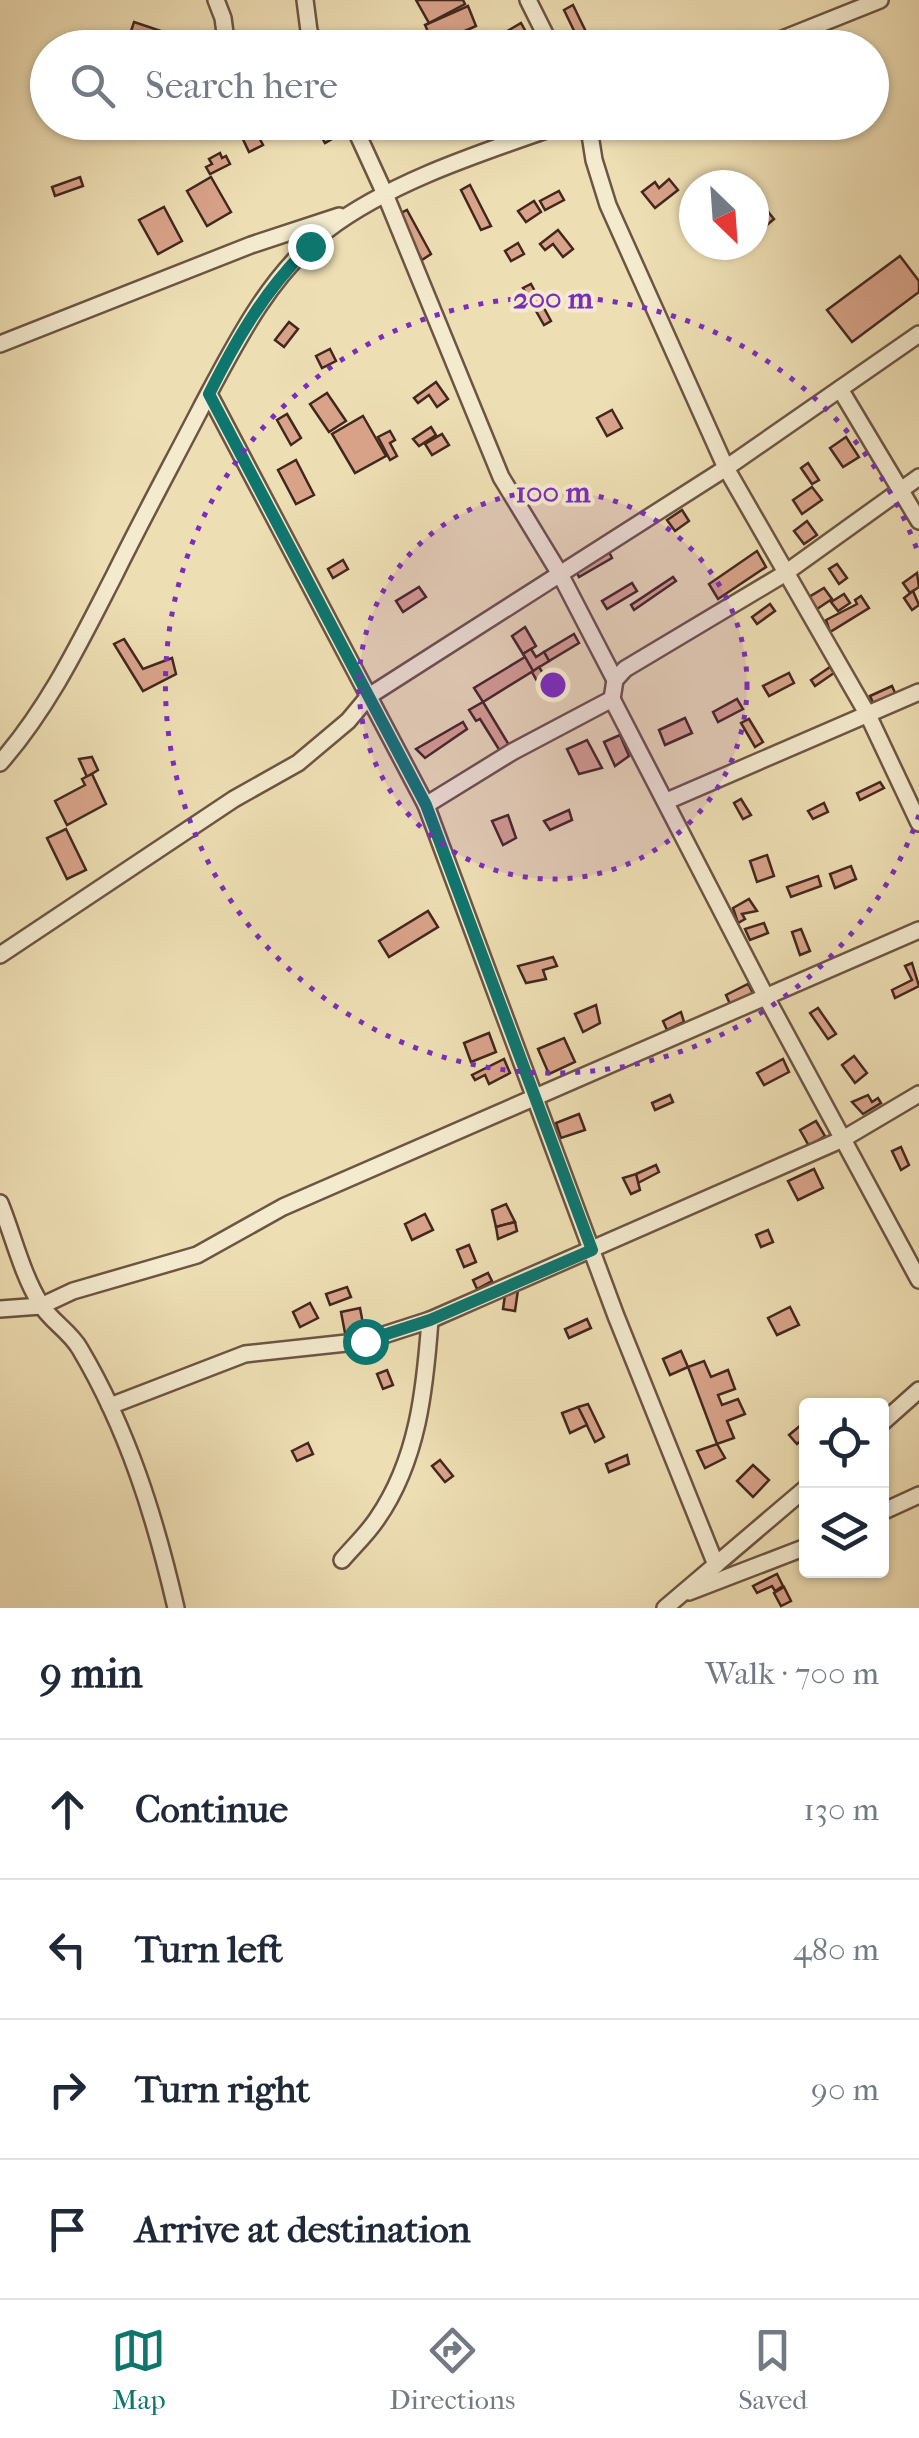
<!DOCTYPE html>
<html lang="en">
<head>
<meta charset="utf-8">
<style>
  :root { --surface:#fff; --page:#f6f6f7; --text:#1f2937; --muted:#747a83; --line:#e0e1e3; --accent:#0f766e }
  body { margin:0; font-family:"IM FELL French Canon",serif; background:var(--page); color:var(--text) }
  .controls { position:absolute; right:30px; bottom:30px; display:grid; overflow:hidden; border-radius:10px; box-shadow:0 2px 8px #0004 }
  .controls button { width:90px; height:90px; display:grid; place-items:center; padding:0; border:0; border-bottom:2px solid var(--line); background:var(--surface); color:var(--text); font:50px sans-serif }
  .compass { position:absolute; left:679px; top:170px; width:90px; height:90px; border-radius:50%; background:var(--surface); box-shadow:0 2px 8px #0004; rotate:155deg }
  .stop { position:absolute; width:30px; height:30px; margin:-22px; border:8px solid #0f766e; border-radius:50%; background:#fff }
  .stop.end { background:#0f766e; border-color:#fff; box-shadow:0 2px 10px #0008 }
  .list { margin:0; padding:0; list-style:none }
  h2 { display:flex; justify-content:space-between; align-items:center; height:130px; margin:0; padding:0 40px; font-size:42px }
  h2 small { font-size:32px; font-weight:400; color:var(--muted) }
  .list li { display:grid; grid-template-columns:65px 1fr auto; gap:30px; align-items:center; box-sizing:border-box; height:140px; padding:0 40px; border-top:2px solid var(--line) }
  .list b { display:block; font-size:38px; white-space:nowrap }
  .list em { font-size:32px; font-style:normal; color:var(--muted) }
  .icon { flex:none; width:55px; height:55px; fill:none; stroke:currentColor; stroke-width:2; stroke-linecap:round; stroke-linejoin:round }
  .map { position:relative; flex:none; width:919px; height:1608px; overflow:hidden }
  .search { position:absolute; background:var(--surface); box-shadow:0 2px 8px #0004; left:30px; right:30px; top:30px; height:110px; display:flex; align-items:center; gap:25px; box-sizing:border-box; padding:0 35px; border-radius:55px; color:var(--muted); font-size:38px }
  .sheet { height:690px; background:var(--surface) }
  nav { display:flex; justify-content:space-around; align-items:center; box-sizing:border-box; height:140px; border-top:2px solid var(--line); background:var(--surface); font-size:28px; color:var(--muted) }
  nav a { display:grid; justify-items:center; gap:5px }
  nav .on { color:var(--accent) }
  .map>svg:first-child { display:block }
  .building { fill:#d9a38a; stroke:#41271e; stroke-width:2.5 }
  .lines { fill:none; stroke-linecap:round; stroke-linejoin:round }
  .street-casing { stroke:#6c5543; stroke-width:20 }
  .street { stroke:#f4eace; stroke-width:15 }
  .route { stroke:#0f766e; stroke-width:12 }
  .ring { fill:none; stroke:#7b2cbf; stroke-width:5; stroke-dasharray:5 10 }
  .centre { fill:#7b2cbf; stroke:#f4eace; stroke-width:5 }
  .ring-label { font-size:30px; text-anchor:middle; font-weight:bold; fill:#7b2cbf; stroke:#f4eace; stroke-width:8; stroke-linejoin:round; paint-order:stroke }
</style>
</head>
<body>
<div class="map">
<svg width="919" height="1608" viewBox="0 0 919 1608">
  <rect width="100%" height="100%" fill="#eedeb3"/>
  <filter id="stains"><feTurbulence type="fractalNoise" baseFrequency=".002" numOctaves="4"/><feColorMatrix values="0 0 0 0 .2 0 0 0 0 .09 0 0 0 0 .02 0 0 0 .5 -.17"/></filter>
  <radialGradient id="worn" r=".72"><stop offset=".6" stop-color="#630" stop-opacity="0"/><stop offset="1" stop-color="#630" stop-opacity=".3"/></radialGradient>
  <g class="building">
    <path d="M416,0H463L465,4L429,23Z"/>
    <path d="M573,5L589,38L580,43L564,10Z"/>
    <path d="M468,6L476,26L434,45L425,25Z"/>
    <path d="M134,22L164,32L159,46L129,37Z"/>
    <path d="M521,23L535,48H512L504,33Z"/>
    <path d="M339,125L344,132L325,143L321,136Z"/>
    <path d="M253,126L263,145L249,152L240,133Z"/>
    <path d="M220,153L222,158L226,156L230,164L210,174L206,167L212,164L209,159Z"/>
    <path d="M80,177L83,186L55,196L52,187Z"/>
    <path d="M211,177L231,212L207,226L187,191Z"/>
    <path d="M669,179L678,190L655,208L642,192L655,182L659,188Z"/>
    <path d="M470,185L491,226L481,230L461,190Z"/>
    <path d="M559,191L564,200L545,210L540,201Z"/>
    <path d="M534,201L541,212L526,222L518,211Z"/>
    <path d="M761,203L774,219L754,236V210Z"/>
    <path d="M164,207L182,241L158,254L139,220Z"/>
    <path d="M407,210L431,254L422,260L397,215Z"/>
    <path d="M558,230L573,249L563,257L553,244L545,250L540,244Z"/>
    <path d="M518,243L524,254L511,261L505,251Z"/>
    <path d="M900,256L919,281V292L852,342L827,310Z"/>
    <path d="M531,284L551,321L544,325L523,288Z"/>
    <path d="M289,322L298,329L284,347L275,340Z"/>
    <path d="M330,349L336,361L322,368L316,356Z"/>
    <path d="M436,382L448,399L437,407L429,395L418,403L414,398Z"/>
    <path d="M327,393L346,421L329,432L310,404Z"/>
    <path d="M612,410L622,428L607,436L597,418Z"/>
    <path d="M287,414L301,438L291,445L277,420Z"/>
    <path d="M363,416L386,456L355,473L332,434Z"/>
    <path d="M431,427L436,435L419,446L413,439Z"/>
    <path d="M390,431L395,440L390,443L397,456L390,460L378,437Z"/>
    <path d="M442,434L449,445L432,455L425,444Z"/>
    <path d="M846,437L859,457L843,467L830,448Z"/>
    <path d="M296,460L314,495L296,504L278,470Z"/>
    <path d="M808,463L819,480L812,484L801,468Z"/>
    <path d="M812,487L822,500L802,514L793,500Z"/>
    <path d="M682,510L689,521L675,531L667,520Z"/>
    <path d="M807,521L817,535L804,544L794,531Z"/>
    <path d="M757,551L766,567L718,599L709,584Z"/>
    <path d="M609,552L612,558L579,577L576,571Z"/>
    <path d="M343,560L348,569L333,578L328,569Z"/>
    <path d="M837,564L847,578L839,584L829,569Z"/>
    <path d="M917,573L919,587L910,593L903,583Z"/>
    <path d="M673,577L676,581L634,610L631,605Z"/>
    <path d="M632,583L637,591L607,609L602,601Z"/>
    <path d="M419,587L426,597L403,612L396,601Z"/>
    <path d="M824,588L832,599L817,609L809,597Z"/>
    <path d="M913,591L919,605L912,610L904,598Z"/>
    <path d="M844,594L850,603L838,611L831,602Z"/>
    <path d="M861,596L869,608L830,632L826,620L857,604L855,600Z"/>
    <path d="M770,604L775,611L757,624L752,617Z"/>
    <path d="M525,627L536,646L523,654L512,636Z"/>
    <path d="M574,634L579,643L549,661L544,652Z"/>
    <path d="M124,639L143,669L172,658L176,674L143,691L114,644Z"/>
    <path d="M531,649L536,657L544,652L549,661L533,671L523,654Z"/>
    <path d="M525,657L533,671L483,702L474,688Z"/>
    <path d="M539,667L549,683L541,688L532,672Z"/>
    <path d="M830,667L834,673L815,686L811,680Z"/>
    <path d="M789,673L794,683L769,696L763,686Z"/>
    <path d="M892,686L896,695L874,705L870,696Z"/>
    <path d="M737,699L743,709L718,722L713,712Z"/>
    <path d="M483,702L509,745L500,751L480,719L476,721L469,710Z"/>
    <path d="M685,718L692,733L665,745L659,730Z"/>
    <path d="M749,719L763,742L755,747L741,723Z"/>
    <path d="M463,722L467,729L425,758L416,749Z"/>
    <path d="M620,735L629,756L615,766L604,742Z"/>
    <path d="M587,740L602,768L579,774L567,749Z"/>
    <path d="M92,757L98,770L87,777L79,759Z"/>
    <path d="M92,774L106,804L67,825L55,801L85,785L82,779Z"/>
    <path d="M880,782L884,788L860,800L857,793Z"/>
    <path d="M741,799L751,815L743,819L734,803Z"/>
    <path d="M824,803L828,812L813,819L808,811Z"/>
    <path d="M569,810L572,820L550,830L544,821Z"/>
    <path d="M508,815L516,838L503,845L492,821Z"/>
    <path d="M66,829L86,870L67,879L47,838Z"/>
    <path d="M767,855L774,876L757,882L750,861Z"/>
    <path d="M851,866L856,879L835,888L830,874Z"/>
    <path d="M818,876L821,886L791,897L787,887Z"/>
    <path d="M749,899L757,911L742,914L745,919L738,923L733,908Z"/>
    <path d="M428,911L438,927L389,957L379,941Z"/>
    <path d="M764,923L768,933L750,940L745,929Z"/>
    <path d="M801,929L810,951L800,955L792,932Z"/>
    <path d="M553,957L557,966L543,970L546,979L526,983L518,966Z"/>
    <path d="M912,963L919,986L895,998L892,990L912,980L905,966Z"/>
    <path d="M748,984L754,995L731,1006L726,995Z"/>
    <path d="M596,1005L600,1023L583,1032L575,1014Z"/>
    <path d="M818,1008L836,1034L828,1039L810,1013Z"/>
    <path d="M681,1012L684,1022L667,1030L663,1021Z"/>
    <path d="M489,1033L496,1052L471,1062L464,1043Z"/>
    <path d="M564,1038L575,1062L549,1074L538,1049Z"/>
    <path d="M854,1056L867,1073L855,1083L842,1065Z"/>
    <path d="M504,1059L510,1073L489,1084L485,1075L475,1080L472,1075Z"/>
    <path d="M783,1059L789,1072L764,1085L757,1073Z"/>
    <path d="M670,1095L673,1102L655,1110L652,1103Z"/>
    <path d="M868,1095L872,1102L878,1098L881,1103L863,1114L852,1102Z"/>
    <path d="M579,1114L585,1130L561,1138L556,1123Z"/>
    <path d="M816,1121L825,1136L809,1146L800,1130Z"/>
    <path d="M901,1147L909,1165L901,1170L892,1151Z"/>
    <path d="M656,1165L659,1172L638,1183L636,1174Z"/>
    <path d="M814,1169L823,1188L798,1200L788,1181Z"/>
    <path d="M636,1174L640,1190L631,1194L623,1178Z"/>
    <path d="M506,1204L515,1222L496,1227L492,1210Z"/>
    <path d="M425,1214L433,1230L412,1240L405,1224Z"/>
    <path d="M515,1222L517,1231L498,1239L496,1227Z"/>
    <path d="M768,1230L773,1242L761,1247L756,1235Z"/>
    <path d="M469,1245L476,1262L464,1267L457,1250Z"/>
    <path d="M488,1273L492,1281L477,1289L473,1280Z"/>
    <path d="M347,1287L351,1297L330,1305L326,1294Z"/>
    <path d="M506,1288L518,1290L515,1311L503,1309Z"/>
    <path d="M310,1303L318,1318L300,1327L293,1312Z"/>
    <path d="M790,1307L799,1325L777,1335L768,1318Z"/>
    <path d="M360,1308L364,1329L345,1333L341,1312Z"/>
    <path d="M587,1319L591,1328L569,1338L565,1329Z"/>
    <path d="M681,1351L688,1367L670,1375L663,1359Z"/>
    <path d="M704,1361L711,1377L728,1370L735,1389L718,1395L722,1405L738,1399L745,1414L727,1421L734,1438L717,1444L688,1367Z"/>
    <path d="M387,1370L393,1385L383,1389L377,1374Z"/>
    <path d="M588,1404L604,1437L595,1442L578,1407Z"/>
    <path d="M578,1407L587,1425L570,1433L562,1413Z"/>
    <path d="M801,1425L806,1436L797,1444L789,1435Z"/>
    <path d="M308,1443L313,1454L297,1461L292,1451Z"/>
    <path d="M717,1444L725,1458L705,1468L697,1451Z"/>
    <path d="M627,1455L629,1464L609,1472L606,1464Z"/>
    <path d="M440,1460L453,1476L445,1482L432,1466Z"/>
    <path d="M753,1465L769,1480L753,1497L737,1481Z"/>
    <path d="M777,1574L783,1586L775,1591L772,1586L757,1593L753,1586Z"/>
    <path d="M784,1587L791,1601L781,1606L774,1593Z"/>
  </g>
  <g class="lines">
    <g class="street-casing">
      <g id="street">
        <path d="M216,0L223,18L227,48"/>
        <path d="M305,0L309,31L317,48"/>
        <path d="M528,0L552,48"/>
        <path d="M760,48L880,0"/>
        <path d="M352,122L385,194L501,477L560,574L615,680"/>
        <path d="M588,122L594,160L608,205L726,468L868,715L919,823"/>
        <path d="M0,344L251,245L339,216"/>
        <path d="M840,389L919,521"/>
        <path d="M209,394L426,805L512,752L612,699L615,680L625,669L784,574L919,477"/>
        <path d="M612,699L765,995L919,1280"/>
        <path d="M0,763C49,707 80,642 114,576C142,519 172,464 201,408C235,344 269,275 327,230C394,179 490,150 569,122"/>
        <path d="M667,801L919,692"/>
        <path d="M426,805L616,1316L716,1565"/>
        <path d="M0,955L234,799L298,763L348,721L369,696L726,468L919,334"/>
        <path d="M0,1203C13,1235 22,1274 40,1303C49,1320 70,1331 80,1349C128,1430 155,1517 176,1608"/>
        <path d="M0,1309L41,1306L73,1291L197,1255L283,1207L919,930"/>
        <path d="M430,1320L843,1139L919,1094"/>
        <path d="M110,1406L245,1354L365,1341L430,1320C425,1389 418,1460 377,1519C367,1534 353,1547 342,1560"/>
        <path d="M882,1423L919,1390"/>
        <path d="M882,1512L919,1495"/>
        <path d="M689,1592L806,1547"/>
        <path d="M665,1608L806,1488"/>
      </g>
    </g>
    <use href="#street" class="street"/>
  </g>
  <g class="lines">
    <path class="route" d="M310,246C266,288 236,340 209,394L426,805L592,1250L430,1320L365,1341"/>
  </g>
  <circle cx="553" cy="685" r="194" fill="#7b2cbf" fill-opacity=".12"/>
  <g class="ring">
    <circle cx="553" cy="685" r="194"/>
    <path d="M919 815A388 388 0 1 1 919 555"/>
  </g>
  <circle cx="553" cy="685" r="15" class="centre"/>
  <g class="ring-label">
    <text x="553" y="308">200 m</text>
    <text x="553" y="502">100 m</text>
  </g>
  <rect width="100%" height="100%" filter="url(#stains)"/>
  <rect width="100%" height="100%" fill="url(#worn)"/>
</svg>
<div class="controls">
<button><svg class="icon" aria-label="locate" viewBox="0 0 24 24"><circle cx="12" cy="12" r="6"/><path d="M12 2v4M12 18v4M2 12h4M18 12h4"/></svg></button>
<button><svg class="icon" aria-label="layers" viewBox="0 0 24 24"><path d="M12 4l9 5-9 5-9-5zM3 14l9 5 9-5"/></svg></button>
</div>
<svg class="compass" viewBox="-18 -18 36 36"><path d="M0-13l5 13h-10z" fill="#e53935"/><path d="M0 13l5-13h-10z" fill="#747a83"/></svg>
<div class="stop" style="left:365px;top:1341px"></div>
<div class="stop end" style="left:310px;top:246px"></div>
<div class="search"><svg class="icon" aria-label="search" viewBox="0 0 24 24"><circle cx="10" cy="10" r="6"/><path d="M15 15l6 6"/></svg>Search here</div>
</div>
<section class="sheet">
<h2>9 min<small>Walk · 700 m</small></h2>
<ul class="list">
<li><svg class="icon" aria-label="ahead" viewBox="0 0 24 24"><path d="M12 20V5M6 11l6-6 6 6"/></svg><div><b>Continue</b></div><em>130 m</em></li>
<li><svg class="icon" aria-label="left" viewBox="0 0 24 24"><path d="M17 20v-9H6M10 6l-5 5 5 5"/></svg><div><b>Turn left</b></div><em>480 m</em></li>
<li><svg class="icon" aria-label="right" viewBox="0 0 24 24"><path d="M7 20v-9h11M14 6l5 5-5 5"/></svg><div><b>Turn right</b></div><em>90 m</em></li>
<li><svg class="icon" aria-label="arrive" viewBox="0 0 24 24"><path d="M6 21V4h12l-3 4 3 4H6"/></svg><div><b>Arrive at destination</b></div></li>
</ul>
</section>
<nav>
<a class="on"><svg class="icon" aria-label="map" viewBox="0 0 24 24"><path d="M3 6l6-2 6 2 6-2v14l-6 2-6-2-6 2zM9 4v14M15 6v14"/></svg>Map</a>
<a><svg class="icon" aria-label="directions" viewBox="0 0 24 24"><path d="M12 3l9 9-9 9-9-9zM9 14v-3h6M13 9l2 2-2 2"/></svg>Directions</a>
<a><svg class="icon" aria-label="saved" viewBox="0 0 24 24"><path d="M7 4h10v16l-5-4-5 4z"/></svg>Saved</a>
</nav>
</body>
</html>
